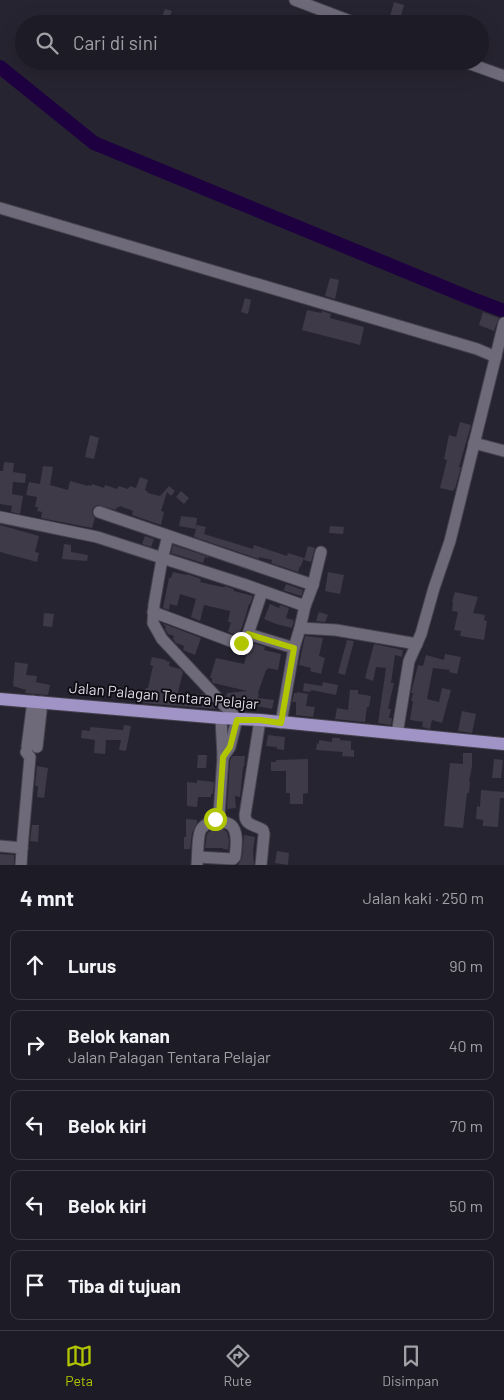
<!DOCTYPE html>
<html lang="id">
<head>
<meta charset="utf-8">
<style>
  :root { --surface:#1d1b25; --page:#25242d; --text:#f1f3f6; --muted:#a0a1a7; --line:#3b3942; --accent:#b1c500 }
  body { margin:0; font-family:Barlow,sans-serif; background:var(--page); color:var(--text) }
  .stop { position:absolute; width:15px; height:15px; margin:-11px; border:4px solid #b1c500; border-radius:50%; background:#fff }
  .stop.end { background:#b1c500; border-color:#fff; box-shadow:0 1px 5px #0008 }
  .list { margin:0; padding:0; list-style:none }
  h2 { display:flex; justify-content:space-between; align-items:center; height:65px; margin:0; padding:0 20px; font-size:21px }
  h2 small { font-size:16px; font-weight:400; color:var(--muted) }
  .list li { display:grid; grid-template-columns:32px 1fr auto; gap:15px; align-items:center; box-sizing:border-box; height:70px; margin:0 10px 10px; padding:0 10px; border:1px solid var(--line); border-radius:10px }
  .list b { display:block; font-size:19px; white-space:nowrap }
  .list p { margin:0; font-size:16px; white-space:nowrap; color:var(--muted) }
  .list em { font-size:16px; font-style:normal; color:var(--muted) }
  .icon { flex:none; width:28px; height:28px; fill:none; stroke:currentColor; stroke-width:2; stroke-linecap:round; stroke-linejoin:round }
  .map { position:relative; flex:none; width:504px; height:865px; overflow:hidden }
  .search { position:absolute; background:var(--surface); box-shadow:0 5px 20px #0002; left:15px; right:15px; top:15px; height:55px; display:flex; align-items:center; gap:12px; box-sizing:border-box; padding:0 18px; border-radius:28px; color:var(--muted); font-size:19px }
  .sheet { height:465px; background:var(--surface) }
  nav { display:flex; justify-content:space-around; align-items:center; box-sizing:border-box; height:70px; border-top:1px solid var(--line); background:var(--surface); font-size:14px; color:var(--muted) }
  nav a { display:grid; justify-items:center; gap:2px }
  nav .on { color:var(--accent) }
  .map>svg:first-child { display:block }
  .lines { fill:none; stroke-linecap:round; stroke-linejoin:round }
  .river { stroke:#1e0041; stroke-width:14 }
  .building { fill:#3e3a48 }
  .minor-casing { stroke:#45434e; stroke-width:13 }
  .major-casing { stroke:#45434e; stroke-width:14 }
  .minor { stroke:#6e6a7a; stroke-width:11 }
  .major { stroke:#a093c6; stroke-width:12 }
  .route { stroke:#b1c500; stroke-width:6 }
  .labels { text-anchor:middle; stroke-width:4; stroke-linejoin:round; paint-order:stroke }
  .street-label { font-size:15px; fill:#dddbe4; stroke:#100e14 }
</style>
</head>
<body>
<div class="map">
<svg width="504" height="865" viewBox="0 0 504 865">
  <rect width="100%" height="100%" fill="#272431"/>
  <g class="lines">
    <path class="river" d="M0,67L94,143L470,298L504,311"/>
  </g>
  <g class="building">
    <path d="M394,2L404,5L399,23L389,20Z"/>
    <path d="M165,9L172,11L167,24H159Z"/>
    <path d="M330,278L339,280L335,299L325,296Z"/>
    <path d="M245,298L251,300L248,314L241,312Z"/>
    <path d="M307,310L321,313L322,311L331,314L330,318L364,327L360,345L302,330Z"/>
    <path d="M483,312L499,318L494,331L479,325Z"/>
    <path d="M460,422L471,425L459,467H461L455,489H454L453,491L440,488L447,460L444,459L449,435L456,437Z"/>
    <path d="M90,435L99,438L94,459L85,457Z"/>
    <path d="M4,462L14,463L13,472L26,474L25,483L13,482L12,494L23,496L20,514L11,512L12,506L0,504V471H3Z"/>
    <path d="M43,466L53,467L50,485L68,490L70,481L88,486V485L91,486L92,484L104,488L105,485L117,489L119,486L128,489L130,486L136,488L140,477L148,480L145,490L148,492V493L160,496L169,486L175,491L171,496L167,492L161,511L164,512L161,525L132,515L133,511L120,506L119,508L117,507L116,510L98,505L94,507L92,510V514L95,518L92,528L41,518L42,512L37,511L38,507H35L37,497L26,495L29,482L40,484Z"/>
    <path d="M181,491L189,498L184,504L176,497Z"/>
    <path d="M181,516L197,518L196,528L197,525L206,527L204,534L253,549L254,545L287,556L288,553L304,558L301,566H300L298,572L271,563L272,560L259,557V559L194,537L196,529L179,526Z"/>
    <path d="M0,525L39,536L35,552L39,553L37,562L0,552Z"/>
    <path d="M330,526L344,527L343,534L329,533Z"/>
    <path d="M145,536L154,539L151,547L142,544Z"/>
    <path d="M64,544L71,545V552L88,555L87,561L62,559Z"/>
    <path d="M173,545L209,557L208,558L205,557L203,563L171,553Z"/>
    <path d="M308,546L315,548L311,562L304,560Z"/>
    <path d="M173,572L187,575V574L201,579L200,582L222,587H225V586L233,589L234,591L253,596L250,604H249L245,618L239,635H237L228,632L231,622H228L230,611L204,605L200,621L191,617L196,599L180,594L177,606L170,604L169,610L163,608L169,578H171Z"/>
    <path d="M328,572L344,575L340,594L325,591Z"/>
    <path d="M286,584L303,590L301,596L282,590H284Z"/>
    <path d="M455,592L478,597L473,613L485,615L484,620L487,621L484,640L460,636L461,631L454,630L458,612L452,611L453,603L452,602Z"/>
    <path d="M270,604L279,608L280,605L289,608L286,618L294,620L292,628L276,624L264,619Z"/>
    <path d="M319,612L328,615L325,622L316,621Z"/>
    <path d="M44,613L54,614L52,627L43,626Z"/>
    <path d="M162,623L201,638L195,655L183,650L184,646L176,643L173,639L174,636L168,634L165,629L166,627Z"/>
    <path d="M305,636L323,638L319,656L325,658L321,674L310,671L311,668L299,665Z"/>
    <path d="M347,640L354,641L345,675L338,673Z"/>
    <path d="M252,643L265,647L264,650L281,654L278,670L268,668L267,670H266L258,693L259,694L258,698L274,700L272,709L257,706L256,708L252,706L250,711L239,710L240,708L236,707L226,697L227,693L247,691L213,683L212,681V678H210L216,658L244,664L249,646Z"/>
    <path d="M374,644L403,650L402,657L395,655L391,683H394L388,709H391L389,718H392L391,725L378,723L386,668L376,667L373,681L365,678Z"/>
    <path d="M445,654L461,657L457,674L449,672L450,670L433,668L427,699L439,702L442,688L451,690L442,723L432,720L430,729L422,727L423,722L410,720L413,701H411L413,693H411L418,665L423,666L426,655L444,660Z"/>
    <path d="M152,657L166,660V661L170,662L169,666L180,669L183,672L178,692L190,695L204,694L206,697L207,701H209L214,706L215,709L143,703L146,688H148L153,666L150,665Z"/>
    <path d="M15,662L28,664L26,675L37,676L36,682L50,685L48,695L25,693L26,690L13,686Z"/>
    <path d="M323,682L338,685L336,695L311,690L310,692L303,691L304,683L322,686Z"/>
    <path d="M350,690H358V694L371,696L369,707H367L365,722L335,719L337,708L348,710Z"/>
    <path d="M297,692L308,694L306,706L315,707L313,717L296,715V702H292L294,693H297Z"/>
    <path d="M462,711L476,714L472,733L458,731Z"/>
    <path d="M124,725L131,726L126,751L119,750L121,740H106L105,754L94,753L95,740L81,738L82,730L90,731V727L123,730Z"/>
    <path d="M268,735L285,737L284,750L277,749V747L266,746Z"/>
    <path d="M332,738H340V740L351,741V750H354V757L342,756L343,752L316,750L317,743L319,744V740L332,742Z"/>
    <path d="M463,753H472V766L469,782H470L469,793H467L463,828L444,826L450,763L463,764Z"/>
    <path d="M198,755H207L206,768H197Z"/>
    <path d="M233,756H245L244,767H243L240,797L235,796L236,808L227,809L230,760Z"/>
    <path d="M308,759V793L303,794V804H290V793H286V771H271V762H276V760Z"/>
    <path d="M494,759L503,760L501,778H492Z"/>
    <path d="M37,766L48,768L44,798L37,797L38,786H35Z"/>
    <path d="M197,780L214,782L213,794H211V797H198L197,807L187,806V782L197,783Z"/>
    <path d="M481,790L504,792V798H500L498,827L483,826V820L476,819L477,806L480,807Z"/>
    <path d="M186,819L197,820V823L192,833L190,849H184V837H186Z"/>
    <path d="M32,825H39L38,842L30,841Z"/>
    <path d="M213,828L223,829L227,832L229,840L228,851L227,849H223V848H205L207,834Z"/>
    <path d="M244,835L255,837L253,851L254,865H238L242,858Z"/>
    <path d="M277,851L289,853L288,865L275,863Z"/>
    <path d="M0,854L14,855V865H0Z"/>
  </g>
  <g class="lines">
    <g class="minor-casing">
      <g id="minor">
        <path d="M295,0L358,24"/>
        <path d="M462,61L504,76"/>
        <path d="M0,208L477,349L496,357"/>
        <path d="M474,443L504,451"/>
        <path d="M99,512L313,585"/>
        <path d="M0,517L97,537L246,585L305,606"/>
        <path d="M168,536L162,559L154,605L153,623L162,639L237,719L230,747L223,757"/>
        <path d="M153,612L236,643C243,643 245,640 248,634L262,592"/>
        <path d="M300,628L336,630L417,644"/>
        <path d="M248,634L294,648"/>
        <path d="M260,720L245,815C245,826 256,825 263,830L264,834L261,865"/>
        <path d="M281,723L294,648L300,628L305,606L313,585L321,552"/>
        <path d="M397,734L409,661L421,634L434,588L450,541L504,323"/>
        <path d="M27,747L33,701"/>
        <path d="M37,747L42,702"/>
        <path d="M0,846L22,848L21,865"/>
        <path d="M22,848L30,757L26,752"/>
        <path d="M198,857L233,859L235,857C236,848 239,832 231,825C227,822 220,821 215,819"/>
        <path d="M197,865C198,857 197,833 202,828C207,822 214,821 219,815L223,757L221,718"/>
      </g>
    </g>
    <g class="major-casing">
      <path id="major" d="M0,699L221,718L260,720L504,744"/>
    </g>
    <use href="#minor" class="minor"/>
    <use href="#major" class="major"/>
  </g>
  <g class="lines">
    <path class="route" d="M215,819L219,815L223,757L230,747L237,720H260L281,723L294,648L248,634L245,640L241,643"/>
  </g>
  <g class="labels">
    <g class="street-label">
      <text transform="translate(164 696) rotate(5)" y="5">Jalan Palagan Tentara Pelajar</text>
    </g>
  </g>
</svg>
<div class="stop" style="left:215px;top:819px"></div>
<div class="stop end" style="left:241px;top:643px"></div>
<div class="search"><svg class="icon" aria-label="search" viewBox="0 0 24 24"><circle cx="10" cy="10" r="6"/><path d="M15 15l6 6"/></svg>Cari di sini</div>
</div>
<section class="sheet">
<h2>4 mnt<small>Jalan kaki · 250 m</small></h2>
<ul class="list">
<li><svg class="icon" aria-label="ahead" viewBox="0 0 24 24"><path d="M12 20V5M6 11l6-6 6 6"/></svg><div><b>Lurus</b></div><em>90 m</em></li>
<li><svg class="icon" aria-label="right" viewBox="0 0 24 24"><path d="M7 20v-9h11M14 6l5 5-5 5"/></svg><div><b>Belok kanan</b><p>Jalan Palagan Tentara Pelajar</p></div><em>40 m</em></li>
<li><svg class="icon" aria-label="left" viewBox="0 0 24 24"><path d="M17 20v-9H6M10 6l-5 5 5 5"/></svg><div><b>Belok kiri</b></div><em>70 m</em></li>
<li><svg class="icon" aria-label="left" viewBox="0 0 24 24"><path d="M17 20v-9H6M10 6l-5 5 5 5"/></svg><div><b>Belok kiri</b></div><em>50 m</em></li>
<li><svg class="icon" aria-label="arrive" viewBox="0 0 24 24"><path d="M6 21V4h12l-3 4 3 4H6"/></svg><div><b>Tiba di tujuan</b></div></li>
</ul>
</section>
<nav>
<a class="on"><svg class="icon" aria-label="map" viewBox="0 0 24 24"><path d="M3 6l6-2 6 2 6-2v14l-6 2-6-2-6 2zM9 4v14M15 6v14"/></svg>Peta</a>
<a><svg class="icon" aria-label="directions" viewBox="0 0 24 24"><path d="M12 3l9 9-9 9-9-9zM9 14v-3h6M13 9l2 2-2 2"/></svg>Rute</a>
<a><svg class="icon" aria-label="saved" viewBox="0 0 24 24"><path d="M7 4h10v16l-5-4-5 4z"/></svg>Disimpan</a>
</nav>
</body>
</html>
